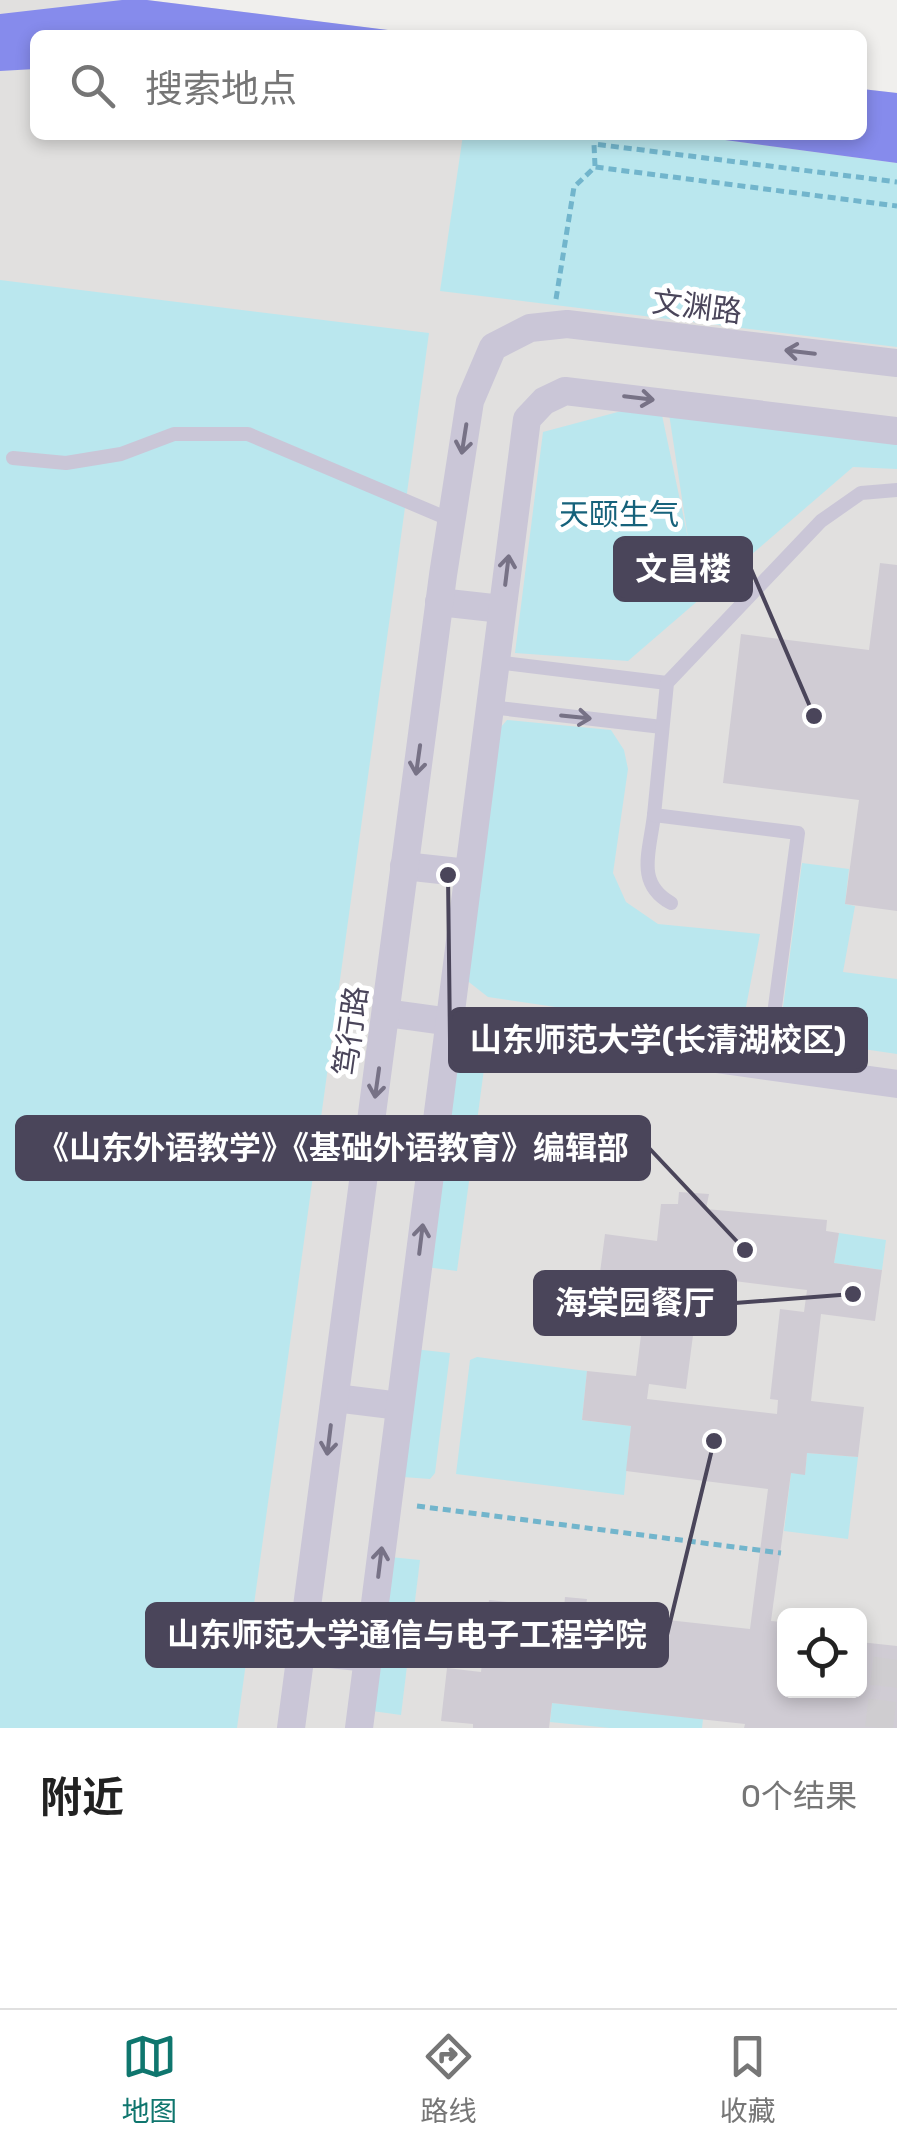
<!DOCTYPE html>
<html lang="zh">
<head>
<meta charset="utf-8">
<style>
  :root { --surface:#fff; --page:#f2f2f2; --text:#222; --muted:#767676; --line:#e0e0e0; --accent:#0f766e }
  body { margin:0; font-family:Rubik,"Noto Sans SC",sans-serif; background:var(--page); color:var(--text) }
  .controls { position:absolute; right:30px; bottom:30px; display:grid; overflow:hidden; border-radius:15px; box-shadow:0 5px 15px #0003 }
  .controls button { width:90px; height:90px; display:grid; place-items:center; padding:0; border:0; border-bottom:2px solid var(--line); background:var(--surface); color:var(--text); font:50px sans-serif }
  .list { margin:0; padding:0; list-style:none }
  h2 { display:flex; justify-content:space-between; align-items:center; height:130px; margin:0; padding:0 40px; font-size:42px }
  h2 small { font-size:32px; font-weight:400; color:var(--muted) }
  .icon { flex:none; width:55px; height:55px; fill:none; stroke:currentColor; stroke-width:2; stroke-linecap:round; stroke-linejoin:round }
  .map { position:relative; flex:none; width:897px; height:1728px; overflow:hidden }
  .search { position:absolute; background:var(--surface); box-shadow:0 5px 15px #0003; left:30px; right:30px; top:30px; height:110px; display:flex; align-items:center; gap:25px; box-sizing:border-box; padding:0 35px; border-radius:15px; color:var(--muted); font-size:38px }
  .sheet { height:280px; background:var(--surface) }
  nav { display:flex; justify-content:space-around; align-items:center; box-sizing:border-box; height:140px; border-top:2px solid var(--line); background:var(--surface); font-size:28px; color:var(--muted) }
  nav a { display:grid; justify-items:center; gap:5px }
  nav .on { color:var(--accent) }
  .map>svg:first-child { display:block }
  .education { fill:#e1e0df; fill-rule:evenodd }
  .green { fill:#bae7ee }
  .water { fill:#868bec }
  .building { fill:#d0ccd4; fill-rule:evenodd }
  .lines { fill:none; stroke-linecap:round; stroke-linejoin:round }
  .street-tunnel { stroke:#cfcdd0; stroke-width:28; stroke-dasharray:28 14; stroke-linecap:butt }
  .path { stroke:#72b5cc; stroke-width:5; stroke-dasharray:8 5; stroke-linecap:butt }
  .lane { stroke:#cac6d7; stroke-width:14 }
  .street { stroke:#cac6d7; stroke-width:28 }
  .oneway { stroke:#777286 }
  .labels { text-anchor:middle; stroke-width:10; stroke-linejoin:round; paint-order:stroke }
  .street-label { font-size:30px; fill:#4a455a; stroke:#fff }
  .park-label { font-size:30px; fill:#16627b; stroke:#fff }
  .leader { fill:none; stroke:#4a455a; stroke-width:4 }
  .callout-dot { fill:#4a455a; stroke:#fff; stroke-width:4 }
  .callout { fill:#4a455a; stroke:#4a455a; stroke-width:4 }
  .callout-label { font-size:32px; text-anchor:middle; font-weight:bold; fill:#fff }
</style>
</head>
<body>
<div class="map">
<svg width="897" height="1728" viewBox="0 0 897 1728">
  <rect width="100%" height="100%" fill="#f0efed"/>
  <path class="education" d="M0,0H147L428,35H35V135H862V89L897,93V1728H0ZM784,1616H860V1690H784Z"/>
  <g class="green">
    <path d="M463,135H688L897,163V347L440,291Z"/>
    <path d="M0,280L429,333L237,1728H0Z"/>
    <path d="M666,394L897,430V469L853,467L628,661L515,653L543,432L659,401L688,538Z"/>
    <path d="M507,720L611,730L624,750L628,769L613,873L626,902L658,924L760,934L745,1012L718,1031L488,997L465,979L495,734Z"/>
    <path d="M802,863L849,869L845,904L855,906L843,972L897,979V1054L802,1040L783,1007Z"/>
    <path d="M486,1054L457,1271L426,1267L452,1081L459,1070Z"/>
    <path d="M839,1233L886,1240L882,1270L834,1263Z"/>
    <path d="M414,1349L450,1353L435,1473L430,1479L403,1477Z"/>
    <path d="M477,1357L587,1371L582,1420L631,1426L624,1495L456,1474L470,1360Z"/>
    <path d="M807,1453L858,1457L848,1539L784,1531L791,1473L805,1474Z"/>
    <path d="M390,1557L420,1560L401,1715L372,1711Z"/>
    <path d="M552,1703L703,1719L702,1728H610L550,1722Z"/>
  </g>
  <g class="water">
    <path d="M122,0H147L428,35H35V69L0,71V14Z"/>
    <path d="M862,89L897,93V163L688,135H862Z"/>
  </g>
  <g class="building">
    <path d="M880,563L897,565V911L845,904L859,800L723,783L741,634L869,650Z"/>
    <path d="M679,1192L709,1194L706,1209L827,1220L826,1231L839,1233L834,1263L882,1270L875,1321L821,1314L811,1401L864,1407L858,1457L807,1453L805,1475L791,1473L771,1621L782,1622L781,1634H784V1690H860V1642L897,1646V1728H744L745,1724L552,1703L549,1728H473V1724L441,1721L447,1668L481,1672L489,1600L564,1608L565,1597L587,1599L585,1611L750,1629L768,1489L626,1471L631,1426L582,1420L587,1371L636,1376L646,1294L598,1288L605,1234L657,1241L661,1204H678ZM670,1273L807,1290L804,1312L780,1309L770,1399L778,1400L777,1414L647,1399L649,1384L686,1389L698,1297L668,1294Z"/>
  </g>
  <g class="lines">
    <path class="street-tunnel" d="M879,1728L889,1645"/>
    <g class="path">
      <path d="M595,166L594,144L897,182"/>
      <path d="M556,299L574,187L595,167L897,206"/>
      <path d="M417,1506L781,1553"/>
    </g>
    <g class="lane">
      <path d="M13,458L66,463L121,454L174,434H248L451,520"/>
      <path d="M496,662L667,683"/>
      <path d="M490,707L662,727"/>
      <path d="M654,815C650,851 635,883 671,903"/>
      <path d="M767,1067L798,833L654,815L667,683L821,521L861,493L897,490"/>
    </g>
    <g class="street">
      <path d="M439,602L502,609"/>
      <path d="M404,866L468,873"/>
      <path d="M386,1013L897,1084"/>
      <path d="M366,1159L431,1164"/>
      <path d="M335,1398L400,1406"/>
      <path d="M302,1651L368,1658"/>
      <path d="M291,1728L443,575L470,401L493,347L530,328L567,324L897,363"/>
      <path d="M359,1728L527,419L544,401L565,391L897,431"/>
    </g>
  </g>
  <defs><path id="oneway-shaft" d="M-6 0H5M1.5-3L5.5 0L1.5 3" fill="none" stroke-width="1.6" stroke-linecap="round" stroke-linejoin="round" transform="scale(2.5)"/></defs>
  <g class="oneway">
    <use href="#oneway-shaft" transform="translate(800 352) rotate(-173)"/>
    <use href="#oneway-shaft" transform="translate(639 398) rotate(7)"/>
    <use href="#oneway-shaft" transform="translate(464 439) rotate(99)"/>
    <use href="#oneway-shaft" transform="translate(507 570) rotate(-83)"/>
    <use href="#oneway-shaft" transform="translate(576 717) rotate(6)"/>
    <use href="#oneway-shaft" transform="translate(418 760) rotate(98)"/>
    <use href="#oneway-shaft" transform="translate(377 1083) rotate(98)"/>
    <use href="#oneway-shaft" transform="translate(421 1239) rotate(-83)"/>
    <use href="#oneway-shaft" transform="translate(329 1440) rotate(97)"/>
    <use href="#oneway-shaft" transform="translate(380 1562) rotate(-83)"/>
  </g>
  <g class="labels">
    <g class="street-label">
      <text transform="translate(697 307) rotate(7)" y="10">文渊路</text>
      <text transform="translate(351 1031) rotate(-82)" y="10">笃行路</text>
    </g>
    <g class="park-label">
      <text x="619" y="525">天颐生气</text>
    </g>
  </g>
  <path class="leader" d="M814 716L751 569M448 875L450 1040M745 1250L649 1148M853 1294L735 1303M714 1441L667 1635"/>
  <g class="callout-dot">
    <circle cx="814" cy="716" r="10"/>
    <circle cx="448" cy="875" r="10"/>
    <circle cx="745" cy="1250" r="10"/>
    <circle cx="853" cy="1294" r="10"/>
    <circle cx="714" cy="1441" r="10"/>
  </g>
  <g class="callout">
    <rect x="615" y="538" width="136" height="62" rx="10"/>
    <rect x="450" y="1009" width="416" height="62" rx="10"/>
    <rect x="17" y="1117" width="632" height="62" rx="10"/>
    <rect x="535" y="1272" width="200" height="62" rx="10"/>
    <rect x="147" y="1604" width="520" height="62" rx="10"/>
  </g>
  <g class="callout-label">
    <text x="683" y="580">文昌楼</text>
    <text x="658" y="1051">山东师范大学(长清湖校区)</text>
    <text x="333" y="1159">《山东外语教学》《基础外语教育》编辑部</text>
    <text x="635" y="1314">海棠园餐厅</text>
    <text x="407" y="1646">山东师范大学通信与电子工程学院</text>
  </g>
</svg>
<div class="controls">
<button><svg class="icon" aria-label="locate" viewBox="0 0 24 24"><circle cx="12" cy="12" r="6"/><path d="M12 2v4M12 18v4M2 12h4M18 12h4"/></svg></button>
</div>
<div class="search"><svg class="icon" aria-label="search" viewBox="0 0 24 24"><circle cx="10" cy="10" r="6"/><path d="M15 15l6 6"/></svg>搜索地点</div>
</div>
<section class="sheet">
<h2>附近<small>0个结果</small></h2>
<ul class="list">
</ul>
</section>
<nav>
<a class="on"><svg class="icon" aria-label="map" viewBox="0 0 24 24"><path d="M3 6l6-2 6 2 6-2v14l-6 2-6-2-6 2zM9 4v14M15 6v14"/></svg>地图</a>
<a><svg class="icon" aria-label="directions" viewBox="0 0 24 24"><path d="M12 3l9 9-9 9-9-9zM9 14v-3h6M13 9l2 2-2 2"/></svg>路线</a>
<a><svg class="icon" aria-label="saved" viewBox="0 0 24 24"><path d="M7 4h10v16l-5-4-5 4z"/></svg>收藏</a>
</nav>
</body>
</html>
